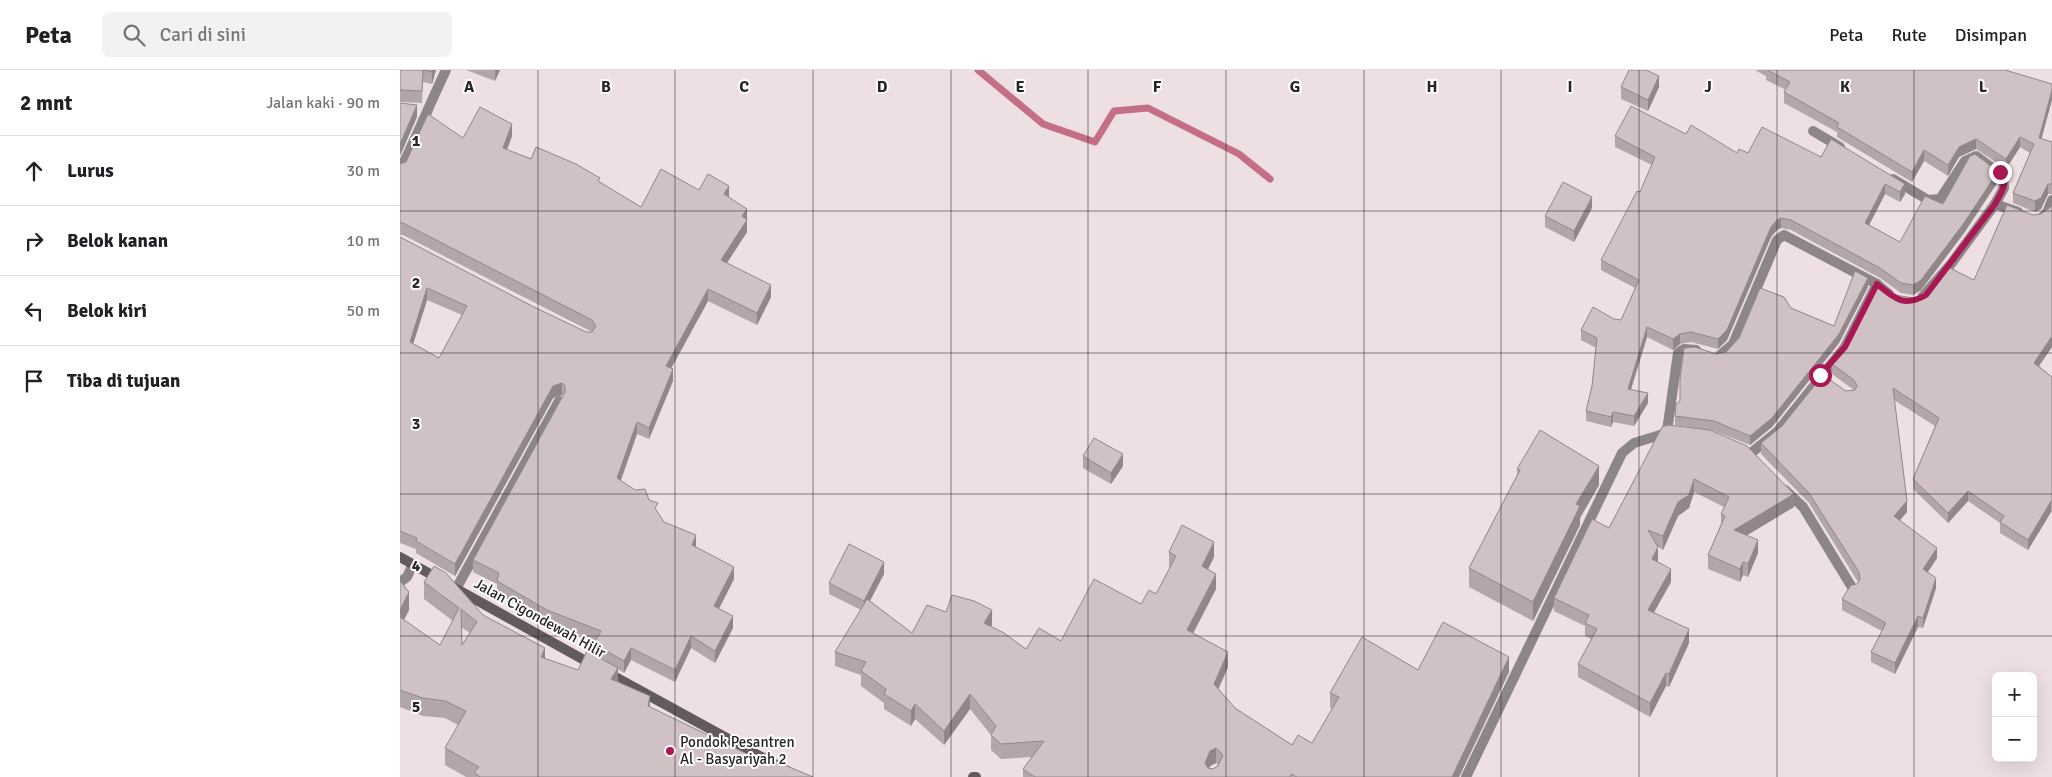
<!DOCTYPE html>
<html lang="id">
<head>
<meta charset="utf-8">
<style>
  :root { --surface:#fff; --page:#f2f2f2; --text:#202124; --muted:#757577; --line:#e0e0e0 }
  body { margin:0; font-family:Signika,sans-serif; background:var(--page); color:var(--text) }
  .controls { position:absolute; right:15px; bottom:15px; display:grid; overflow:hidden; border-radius:8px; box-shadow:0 5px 20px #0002 }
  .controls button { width:45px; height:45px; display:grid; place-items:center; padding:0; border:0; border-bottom:1px solid var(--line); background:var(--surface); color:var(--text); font:25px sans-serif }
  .stop { position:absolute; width:15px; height:15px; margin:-11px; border:4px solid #a91852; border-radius:50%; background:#fff }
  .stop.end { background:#a91852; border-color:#fff; box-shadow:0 1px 5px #0008 }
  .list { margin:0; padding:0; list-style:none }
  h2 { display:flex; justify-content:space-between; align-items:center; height:65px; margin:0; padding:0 20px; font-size:21px }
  h2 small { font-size:16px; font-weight:400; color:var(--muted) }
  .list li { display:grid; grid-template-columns:32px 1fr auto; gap:15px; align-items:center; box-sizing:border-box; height:70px; padding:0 20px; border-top:1px solid var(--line) }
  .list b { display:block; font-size:19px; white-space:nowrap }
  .list em { font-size:16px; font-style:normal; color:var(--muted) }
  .icon { flex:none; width:28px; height:28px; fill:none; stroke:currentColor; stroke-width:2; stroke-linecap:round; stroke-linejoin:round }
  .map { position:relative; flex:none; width:1652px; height:707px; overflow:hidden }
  header { display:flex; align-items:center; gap:30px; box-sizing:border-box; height:70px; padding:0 25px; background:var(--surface); border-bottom:1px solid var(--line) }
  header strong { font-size:24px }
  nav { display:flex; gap:28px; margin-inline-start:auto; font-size:18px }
  .search { width:350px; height:45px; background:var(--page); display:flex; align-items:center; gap:12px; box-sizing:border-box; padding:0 18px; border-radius:8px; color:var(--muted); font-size:19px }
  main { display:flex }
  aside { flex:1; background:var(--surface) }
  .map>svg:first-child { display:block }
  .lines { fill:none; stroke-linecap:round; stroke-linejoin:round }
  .stream { stroke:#c36f85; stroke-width:7 }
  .street { stroke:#8c8687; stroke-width:10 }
  .secondary { stroke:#625a5c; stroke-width:10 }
  .wall { fill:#b2a6a9; fill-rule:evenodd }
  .shaded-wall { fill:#918789 }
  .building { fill:#cfc1c4; stroke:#918789; fill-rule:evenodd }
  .route { stroke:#a91852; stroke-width:6 }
  .grid { fill:none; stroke:#292425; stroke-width:1; stroke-opacity:0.55 }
  .poi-dot { fill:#a91852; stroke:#fff; stroke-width:2 }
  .labels { text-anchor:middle; stroke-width:4; stroke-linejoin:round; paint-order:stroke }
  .street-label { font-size:15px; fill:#292425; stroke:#fff }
  .poi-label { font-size:15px; fill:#292425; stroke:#fff; text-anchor:start }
  .grid-label { font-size:16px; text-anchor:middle; font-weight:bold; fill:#292425; stroke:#fff; stroke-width:4; stroke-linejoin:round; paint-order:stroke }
</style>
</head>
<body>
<header>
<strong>Peta</strong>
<div class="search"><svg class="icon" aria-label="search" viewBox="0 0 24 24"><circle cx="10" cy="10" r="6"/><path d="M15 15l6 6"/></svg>Cari di sini</div>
<nav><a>Peta</a><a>Rute</a><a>Disimpan</a></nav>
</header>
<main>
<aside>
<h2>2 mnt<small>Jalan kaki · 90 m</small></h2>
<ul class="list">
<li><svg class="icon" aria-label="ahead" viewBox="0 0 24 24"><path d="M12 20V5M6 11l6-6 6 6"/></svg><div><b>Lurus</b></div><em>30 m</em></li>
<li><svg class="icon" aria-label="right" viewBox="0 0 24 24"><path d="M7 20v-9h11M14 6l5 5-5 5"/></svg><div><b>Belok kanan</b></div><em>10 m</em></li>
<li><svg class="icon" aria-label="left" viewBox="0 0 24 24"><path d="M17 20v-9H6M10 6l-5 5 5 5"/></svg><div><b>Belok kiri</b></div><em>50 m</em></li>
<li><svg class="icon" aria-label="arrive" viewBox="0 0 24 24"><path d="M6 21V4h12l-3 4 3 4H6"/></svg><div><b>Tiba di tujuan</b></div></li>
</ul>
</aside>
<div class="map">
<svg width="1652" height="707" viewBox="0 0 1652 707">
  <rect width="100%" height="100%" fill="#eddfe2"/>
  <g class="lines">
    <path class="stream" d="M578,0L643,54L695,72L714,41L748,38L839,84L870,109"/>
    <g class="street">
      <path d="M1413,61L1440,77"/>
      <path d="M0,100C17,67 30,33 46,0"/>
      <path d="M1493,109L1528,130L1540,129L1565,91L1576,86L1603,106L1604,118L1595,134"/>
      <path d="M1641,148L1647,143L1652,130"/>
      <path d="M1522,227L1551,194L1595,134L1618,142"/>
      <path d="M1319,286L1333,274L1377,170L1384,165L1477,214L1489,224"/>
      <path d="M1267,361L1278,283L1284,279L1296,280"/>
      <path d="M1351,383L1377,362L1445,277L1477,214"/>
      <path d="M1385,420L1403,437L1453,519"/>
      <path d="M0,512L7,507L13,494"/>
      <path d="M56,519L159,331"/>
      <path d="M1066,707L1222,383L1234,373L1270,362"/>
    </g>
    <g class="secondary">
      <path d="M0,487L41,510"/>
      <path d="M53,517L193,595"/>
      <path d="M206,602L398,707"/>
      <path d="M573,707H576"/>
    </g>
  </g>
  <g class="wall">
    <path d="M0,0H36L32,14L23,12L22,33L0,32Z"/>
    <path d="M66,0H100L95,11Z"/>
    <path d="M1355,0H1605L1642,69L1652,72V124H1648L1641,139L1635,142L1613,133V123L1630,83L1620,77L1606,99L1576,79L1559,87L1548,106L1524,91L1512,112L1437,67V62L1384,33V22L1386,20L1366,10V6Z"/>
    <path d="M1221,17H1259L1248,41L1221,29Z"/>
    <path d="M1286,64L1337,83L1421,87L1431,69L1505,124L1500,132L1485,124L1469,155L1500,172L1543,134L1597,113L1564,163L1521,220L1513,225L1501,223L1480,208L1391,160L1381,158L1377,160L1371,167L1327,270L1318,279L1291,272L1280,274L1273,280L1247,267L1231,319L1248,333L1234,356L1213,352L1211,357L1186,351V341L1192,316L1196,278L1181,270V260L1214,249L1221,250L1235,218L1201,200V190L1240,122L1252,95L1215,77V66Z"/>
    <path d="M112,66L107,80L200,113L241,137L299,120L329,127L347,149V162L327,193L371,227L357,255L308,231L271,298L273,311L249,369L237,364L221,411L249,430L264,452L334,509L319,539L333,558L315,593L291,578L275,612L231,590L224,603L218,599V611L250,637L372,696L413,707H66L45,695V678L58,655L45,648L23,646L0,637V511L9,540L4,550L40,575L53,551L24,529V512L83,545L145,589L178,600L194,585V574L196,571L147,552L97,523V514L73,502V490L163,326L162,325L153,328L55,506L16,483V479L0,473V167L134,237L186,262H192L3,165H0V94L63,68ZM27,230L62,245L39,288L13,274ZM61,557L70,563L62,575Z"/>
    <path d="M1652,136V277L1639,296L1652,307V442H1651L1628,480L1600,463V453L1568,431L1548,453L1513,419V409L1535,356L1494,330L1507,442L1500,450L1537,488L1528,502L1536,518L1523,558L1518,557L1495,604L1471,592V582L1482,561L1442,540V529L1457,514L1458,512L1409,433L1361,384V373L1446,321L1454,320L1432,304V294L1494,225L1514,228L1574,210L1633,145L1641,144Z"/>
    <path d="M1192,138L1174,172L1145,157V146Z"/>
    <path d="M1468,217L1439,273L1372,357L1350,375L1314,361L1275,355V346L1280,331L1316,284L1326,282L1391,238L1434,256Z"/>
    <path d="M1262,357L1394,437L1347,465L1358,483L1348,507L1343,505L1340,512L1308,499V485L1321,454V444L1324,437L1294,422L1289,438L1278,446L1263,480L1258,477V490L1257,492L1271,512L1254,542L1289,573L1269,617L1266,616L1250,647L1178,607V594L1191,569L1185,566V556L1154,541V528L1209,458Z"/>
    <path d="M683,386L723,396L711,414L683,398Z"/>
    <path d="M1117,399L1199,415L1180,448V455L1133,551L1069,517V498L1117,405Z"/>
    <path d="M769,482L814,487L808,499L816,519L793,563L828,597L818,619L835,638L892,675L912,673L932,639L930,637V623L1018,600L1109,602L1059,707H623V699L632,687L601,689L591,680V665L570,639L544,675L515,649L511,656L484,639V633L461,616V605L435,596V582L461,540L429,524V513L484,504L470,531L512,563L546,542L592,555L591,556L626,579L661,571L741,534L756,524L770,497H769ZM816,693L818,695L813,699L809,698L810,696Z"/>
  </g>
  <g class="shaded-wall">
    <path d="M32,0H36L32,14Z"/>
    <path d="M95,0H100L95,11Z"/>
    <path d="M1259,6V17L1248,41V30Z"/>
    <path d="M1652,20V30L1639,78V68Z"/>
    <path d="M17,35V47L0,86V74Z"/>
    <path d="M112,54V66L103,90V78Z"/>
    <path d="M1620,67V77L1606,99V89Z"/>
    <path d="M1576,69V79L1559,87L1548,106V95L1559,77Z"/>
    <path d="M1524,80V91L1512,112V102Z"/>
    <path d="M1597,103V113L1564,163L1521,220L1513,225V215Z"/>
    <path d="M1485,114V124L1465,163V153Z"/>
    <path d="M1505,114V124L1500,132V122Z"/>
    <path d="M1648,114V124L1641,139L1635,142V131Z"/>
    <path d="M329,116V128L324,124Z"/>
    <path d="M1192,127V138L1174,172V161Z"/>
    <path d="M347,139V162L321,202V190L342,146Z"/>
    <path d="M1381,148V158L1377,160L1371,167L1327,270L1318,279V269L1371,157L1377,150Z"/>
    <path d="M1468,208V217L1439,273L1372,357L1350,375V366L1372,348Z"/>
    <path d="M371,215V227L357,255V243Z"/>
    <path d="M27,218V230L10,284V272Z"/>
    <path d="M308,219V231L266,308V296Z"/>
    <path d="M1247,257V267L1228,329V319Z"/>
    <path d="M1280,264V274L1273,280V269Z"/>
    <path d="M1652,266V277L1634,303V293Z"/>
    <path d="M273,299V311L249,369V358Z"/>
    <path d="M162,313V325L153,328L55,506V494L153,316Z"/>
    <path d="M1248,323V333L1234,356V346Z"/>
    <path d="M1213,342V352L1211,357V347Z"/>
    <path d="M237,352V364L217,420V408Z"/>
    <path d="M723,384V396L711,414V403Z"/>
    <path d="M1199,396V415L1180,448V455L1133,551V532L1176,434Z"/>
    <path d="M1294,409V422L1289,438L1278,446L1263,480V466L1278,432Z"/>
    <path d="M1568,421V431L1548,453V443Z"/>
    <path d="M1394,424V437L1334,473V460Z"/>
    <path d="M1507,431V442L1494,457V446Z"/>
    <path d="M1651,431V442L1628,480V470Z"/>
    <path d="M296,465V477L292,475Z"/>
    <path d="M1358,470V483L1348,507V494Z"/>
    <path d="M814,472V487L802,511V496Z"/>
    <path d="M1258,477V490L1252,503V489Z"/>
    <path d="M1537,478V488L1523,509V499Z"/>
    <path d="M484,492V504L464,542V531Z"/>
    <path d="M1343,492V505L1340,512V499Z"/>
    <path d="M334,497V509L314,548V536Z"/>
    <path d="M1271,499V512L1248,553V540Z"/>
    <path d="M816,504V519L787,575V560Z"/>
    <path d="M1536,508V518L1523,558V548Z"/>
    <path d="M9,522V540L0,557V540Z"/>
    <path d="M592,540V555L584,568V553Z"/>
    <path d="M333,546V558L315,593V581Z"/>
    <path d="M1518,546V557L1495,604V593Z"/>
    <path d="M1289,559V573L1269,617V604Z"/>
    <path d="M291,566V578L275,612V600Z"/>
    <path d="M145,578V596L141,587Z"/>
    <path d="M231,578V590L224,603V591Z"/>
    <path d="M828,582V597L814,629V614Z"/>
    <path d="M1109,587V602L1059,707H1052Z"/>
    <path d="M218,598V615L211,609Z"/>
    <path d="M1266,603V616L1250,647V633Z"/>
    <path d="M570,624V639L544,675V661Z"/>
    <path d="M250,626V643L248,636Z"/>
    <path d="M515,634V649L511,656V641Z"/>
    <path d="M816,678V693L810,696L805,707V693L810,681Z"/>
  </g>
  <g class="building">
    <path d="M0,0H32V2L23,0L22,21L0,20Z"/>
    <path d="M1229,0H1246L1259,6L1248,30L1221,17Z"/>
    <path d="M1367,0H1605L1652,14V20L1639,68L1652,72V114H1648L1641,128L1635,131L1613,123L1634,74L1620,67L1606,89L1576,69L1559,77L1548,95L1524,80L1512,102L1437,57L1439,53L1384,22L1390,12Z"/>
    <path d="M0,33L17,35L0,74Z"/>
    <path d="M1231,36L1286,64L1291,55L1337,83L1339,79L1348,83L1362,57L1421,87L1431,69L1505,114L1500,122L1485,114L1465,153L1500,172L1525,126L1543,134L1570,86L1575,84L1596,100L1597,103L1564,153L1521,210L1513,215L1501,213L1480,198L1391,150L1381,148L1377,150L1371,157L1327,260L1318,269L1291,262L1280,264L1273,269L1247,257L1228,319L1248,323L1234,346L1213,342L1211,347L1186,341L1192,316L1197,268L1181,260L1193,237L1214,249L1221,250L1239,210L1201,190L1237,121L1240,122L1255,87L1215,66Z"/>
    <path d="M80,37L112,54L103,78L131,89L136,77L176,94L200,108L198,111L241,137L261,99L299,120L308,104L329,116L324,124L347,139L342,146L347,150L321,190L371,215L357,243L308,219L266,296L273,299L249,358L237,352L217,408L235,420L245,419L249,430L258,433L255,438L264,452L296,465L292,475L334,497L314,536L333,546L315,581L291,566L275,600L231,578L224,591L194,574L201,561L147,540L97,511L99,503L73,490L165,322V316L162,313L153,316L55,494L16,471L17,468L0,461V167L134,237L186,262H192L196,256L192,250L3,153H0V94L6,92L28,44L63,68ZM27,218L67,236L39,288L10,272Z"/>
    <path d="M1163,112L1192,127L1174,161L1145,146Z"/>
    <path d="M1607,135L1633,145L1641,144L1652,136V266L1634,293L1652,307V432L1651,431L1628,470L1600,452L1604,446L1568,421L1548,443L1513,409L1539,348L1493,318L1507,431L1494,446L1537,478L1523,499L1536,508L1523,548L1518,546L1495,593L1471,582L1486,553L1442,529L1451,515L1457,514L1460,509L1459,502L1409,423L1361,373L1382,356L1423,305L1446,321L1455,320L1457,316L1454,310L1432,294L1451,270L1479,214L1494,225L1514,228L1531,219L1548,197L1574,210Z"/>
    <path d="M1455,201L1468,208L1439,264L1372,348L1350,366L1314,351L1275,346L1276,334L1280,331V309L1284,278L1295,277L1316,284L1326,282L1339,268L1360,218L1384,227L1391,238L1434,256Z"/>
    <path d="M1268,355L1310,360L1347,376L1394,424L1334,460L1358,470L1348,494L1343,492L1340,499L1308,485L1325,446L1321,444L1329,427L1294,409L1289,425L1278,432L1263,466L1248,460L1258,477L1252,489L1271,499L1248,540L1289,559L1269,604L1266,603L1250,633L1178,594L1197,559L1185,553L1189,545L1154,528L1192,449L1209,458L1262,357Z"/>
    <path d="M1140,360L1199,396L1176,434L1180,436L1133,532L1069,498L1120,400L1117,399Z"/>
    <path d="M694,368L723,384L711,403L683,386Z"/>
    <path d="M782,455L814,472L802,496L816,504L787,560L828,582L814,614L835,638L892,675L898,665L912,673L939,627L930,623L962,567L1018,600L1043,552L1109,587L1052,707H897L891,704L890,707H635L623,699L644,671L601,674L591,665L596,656L570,624L544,661L515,634L511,641L484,624L486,619L461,601L466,592L435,582L467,529L512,563L527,535L546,542L552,525L574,531L592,540L584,553L604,563L626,579L639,558L661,571L694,509L741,534L749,520L756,524L776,486L769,482ZM816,678L823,685L818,696L813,699L808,698L805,693L810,681Z"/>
    <path d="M449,474L484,492L464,531L429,513Z"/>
    <path d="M34,496L46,503L83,545L145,578L141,587L178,600L187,581L218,598L211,609L250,626L248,636L372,696L375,691L413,707H80L74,702L79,697L45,678L66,641L45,631L23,628L0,620V547L40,575L59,538L24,512ZM61,539L77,552L62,575Z"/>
    <path d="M0,511L9,522L0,540Z"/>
  </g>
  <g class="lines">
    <path class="route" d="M1420,305L1445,277L1477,214C1494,228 1504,238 1526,225L1595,134C1601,123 1609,113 1600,102"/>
  </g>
  <path class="grid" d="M138,0V707M275,0V707M413,0V707M551,0V707M688,0V707M826,0V707M964,0V707M1101,0V707M1239,0V707M1377,0V707M1514,0V707M0,141H1652M0,283H1652M0,424H1652M0,566H1652"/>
  <circle class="poi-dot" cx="270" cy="681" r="5"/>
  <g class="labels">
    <g class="street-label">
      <text transform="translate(140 548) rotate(29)" y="5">Jalan Cigondewah Hilir</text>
    </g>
    <g class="poi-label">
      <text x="280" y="677">Pondok Pesantren<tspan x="280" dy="17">Al - Basyariyah 2</tspan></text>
    </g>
  </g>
  <g class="grid-label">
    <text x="69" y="22">A</text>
    <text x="206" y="22">B</text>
    <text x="344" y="22">C</text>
    <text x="482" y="22">D</text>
    <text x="620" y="22">E</text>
    <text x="757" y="22">F</text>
    <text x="895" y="22">G</text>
    <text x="1032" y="22">H</text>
    <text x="1170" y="22">I</text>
    <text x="1308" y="22">J</text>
    <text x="1445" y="22">K</text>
    <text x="1583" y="22">L</text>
    <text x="16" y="76">1</text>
    <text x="16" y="218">2</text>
    <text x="16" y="359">3</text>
    <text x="16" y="501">4</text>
    <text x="16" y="642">5</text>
  </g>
</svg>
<div class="controls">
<button>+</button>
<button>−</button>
</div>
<div class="stop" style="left:1420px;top:305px"></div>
<div class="stop end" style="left:1600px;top:102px"></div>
</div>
</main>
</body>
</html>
